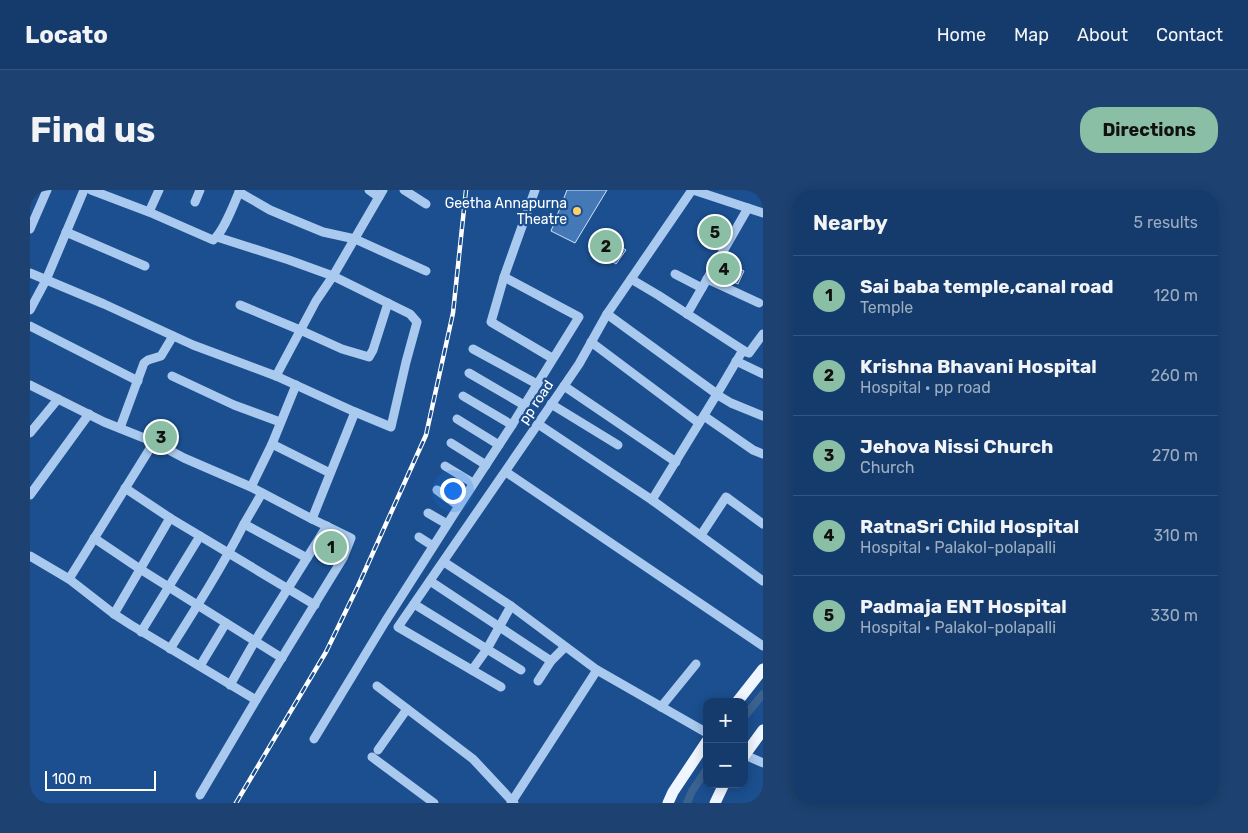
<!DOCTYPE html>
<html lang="en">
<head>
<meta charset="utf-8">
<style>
  :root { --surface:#143b6b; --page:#1d4271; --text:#f1f3f6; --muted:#9dadc1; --line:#33557e; --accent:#8abfa5 }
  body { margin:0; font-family:Rubik,sans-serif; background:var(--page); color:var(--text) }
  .controls { position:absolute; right:15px; bottom:15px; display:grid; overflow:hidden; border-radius:10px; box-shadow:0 2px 12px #0003 }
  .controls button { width:45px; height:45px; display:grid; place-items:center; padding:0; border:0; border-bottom:1px solid var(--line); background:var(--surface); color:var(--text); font:25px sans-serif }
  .scale { position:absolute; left:15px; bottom:12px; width:111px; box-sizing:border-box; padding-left:5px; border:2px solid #fff; border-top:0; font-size:14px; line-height:18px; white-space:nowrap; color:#fff; -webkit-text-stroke:4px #1b4f8f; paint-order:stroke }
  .you { position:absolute; left:422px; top:300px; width:18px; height:18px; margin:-12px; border:4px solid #fff; border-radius:50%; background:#1a73e8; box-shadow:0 0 0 8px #1a73e833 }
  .badge { display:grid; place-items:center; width:32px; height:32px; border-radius:50%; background:var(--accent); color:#111; font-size:16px; font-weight:700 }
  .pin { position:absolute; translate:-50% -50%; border:2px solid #fff; box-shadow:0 1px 5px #0006 }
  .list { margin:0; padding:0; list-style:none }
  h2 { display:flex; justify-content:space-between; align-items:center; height:65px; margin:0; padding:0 20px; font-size:21px }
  h2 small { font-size:16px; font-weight:400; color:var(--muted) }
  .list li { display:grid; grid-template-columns:32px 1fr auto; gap:15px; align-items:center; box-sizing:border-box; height:80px; padding:0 20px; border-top:1px solid var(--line) }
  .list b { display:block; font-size:19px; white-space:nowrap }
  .list p { margin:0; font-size:16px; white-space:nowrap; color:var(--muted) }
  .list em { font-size:16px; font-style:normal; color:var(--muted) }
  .map { position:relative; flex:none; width:733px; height:613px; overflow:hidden; border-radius:20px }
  header { display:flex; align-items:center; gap:30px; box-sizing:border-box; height:70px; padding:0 25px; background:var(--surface); border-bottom:1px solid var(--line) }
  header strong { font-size:24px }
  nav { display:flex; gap:28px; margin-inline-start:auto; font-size:18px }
  .intro { display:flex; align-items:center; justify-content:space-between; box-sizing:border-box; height:120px; padding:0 30px }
  h1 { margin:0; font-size:35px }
  .button { padding:12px 22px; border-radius:20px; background:var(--accent); color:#111; font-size:18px; font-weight:700 }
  main { display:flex; gap:30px; padding:0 30px }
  aside { flex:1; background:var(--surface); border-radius:20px; box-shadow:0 2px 12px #0003 }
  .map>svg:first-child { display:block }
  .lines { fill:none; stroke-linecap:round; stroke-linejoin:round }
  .canal { stroke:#3c6290; stroke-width:8 }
  .building { fill:#4478b7; stroke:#cfe3fa }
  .minor { stroke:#a9c9ee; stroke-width:9 }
  .major { stroke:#f0f6ff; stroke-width:11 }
  .rail-casing { stroke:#fff; stroke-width:4.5 }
  .rail { stroke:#1b4f8f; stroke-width:2.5; stroke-dasharray:8; stroke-linecap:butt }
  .poi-dot { fill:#ffd166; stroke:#1b4f8f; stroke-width:2 }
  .labels { text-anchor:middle; stroke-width:4.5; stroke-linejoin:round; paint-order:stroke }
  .poi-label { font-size:14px; fill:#fff; stroke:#1b4f8f; text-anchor:end }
  .street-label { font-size:14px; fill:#fff; stroke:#1b4f8f }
</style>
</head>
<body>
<header>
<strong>Locato</strong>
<nav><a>Home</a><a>Map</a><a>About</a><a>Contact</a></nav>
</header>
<div class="intro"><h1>Find us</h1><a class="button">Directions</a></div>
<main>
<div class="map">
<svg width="733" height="613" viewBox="0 0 733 613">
  <rect width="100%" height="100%" fill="#1b4f8f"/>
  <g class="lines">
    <g class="canal">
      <path d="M714,527L733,504"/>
      <path d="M657,613L662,601L677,579"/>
    </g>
  </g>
  <g class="building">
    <path d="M537,0H577L545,53L521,41Z"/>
    <path d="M678,31L700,44L694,56L671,44Z"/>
    <path d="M572,45L596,60L586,74L563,59Z"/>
    <path d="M691,71L714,81L708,94L685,84Z"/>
    <path d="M127,243L137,249L135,252L125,245Z"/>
  </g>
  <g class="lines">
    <g class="minor">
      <path d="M61,0L119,22L183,50C194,42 204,13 210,0"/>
      <path d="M339,0L349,7"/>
      <path d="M374,0L396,14"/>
      <path d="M505,0L474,87L461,132L522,168"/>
      <path d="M663,0L733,23"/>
      <path d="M209,2L240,20L259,28L293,42L325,49L396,81"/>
      <path d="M165,12L170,0"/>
      <path d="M119,22L129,0"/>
      <path d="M0,39L17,0"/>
      <path d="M36,42L115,76"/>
      <path d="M0,83L74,114L163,155L246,186L325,222L361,237L376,172L387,132L380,124L303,86L259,70L187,47"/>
      <path d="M645,84L672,98"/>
      <path d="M601,89L628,105L716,162L719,163L733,144"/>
      <path d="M677,89L729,113"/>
      <path d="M210,115L270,140L312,159L339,167L343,160L358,113"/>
      <path d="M0,120L16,90L54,0"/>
      <path d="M577,124L691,207L701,213L733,226"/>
      <path d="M657,124L718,18"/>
      <path d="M0,136L108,191"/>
      <path d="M561,152L669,233"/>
      <path d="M443,159L507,194"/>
      <path d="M706,171L733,184"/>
      <path d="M439,183L494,215"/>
      <path d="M142,186L204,215L250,232"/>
      <path d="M246,186L286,111L303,86L353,0"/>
      <path d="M0,195L74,232L124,252L154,268L221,297L282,329L321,348L313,368L226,510L170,605"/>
      <path d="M534,196L646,272"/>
      <path d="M433,206L482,235"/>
      <path d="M521,214L588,255"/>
      <path d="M674,226L723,260L733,264"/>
      <path d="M427,229L469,255"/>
      <path d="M508,234L622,310L733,391"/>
      <path d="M90,238L114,173L118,170L131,166L143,146"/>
      <path d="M0,243L28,209"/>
      <path d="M421,253L456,275"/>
      <path d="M242,254L300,283"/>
      <path d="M415,276L443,293"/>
      <path d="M476,282L733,456"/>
      <path d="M221,297L242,254L266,195"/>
      <path d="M95,298L140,328L285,415"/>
      <path d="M407,300L429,316"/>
      <path d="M232,303L214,334L277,368"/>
      <path d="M0,305L59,224"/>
      <path d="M622,310L687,204L713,160"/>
      <path d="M398,323L417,334"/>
      <path d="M282,329L325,222"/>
      <path d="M671,345L696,307L733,334"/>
      <path d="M389,347L403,356"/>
      <path d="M64,348L110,379L252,468"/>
      <path d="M0,366L39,389L84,424L101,435L226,510"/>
      <path d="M414,372L481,416L567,480L677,543"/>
      <path d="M39,389L124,252"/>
      <path d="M400,391L521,471"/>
      <path d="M384,414L491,480"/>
      <path d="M84,424L140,328"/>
      <path d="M111,442L170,346"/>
      <path d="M140,459C166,418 192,377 214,334"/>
      <path d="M170,476L196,433"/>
      <path d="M442,480L457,459L481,416"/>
      <path d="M508,491L521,471L535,457"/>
      <path d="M200,495L225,451L297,336"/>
      <path d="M347,496L443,569L484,613"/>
      <path d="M471,497L368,437L534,196L549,174L577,124L662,0"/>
      <path d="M631,517L666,474"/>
      <path d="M284,549L355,432L429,316L482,235L549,127L474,87"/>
      <path d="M348,560L377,519"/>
      <path d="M715,565L733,573"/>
      <path d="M342,567L404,613"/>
      <path d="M481,613L567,480"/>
    </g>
    <g class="major">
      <path d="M707,512L733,479"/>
      <path d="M714,566L733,540"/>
      <path d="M638,613L643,602L677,551"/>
      <path d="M685,613L694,594"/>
    </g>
    <g class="rail-casing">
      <path id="rail" d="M206,613L296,462L328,396L396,245L423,123L436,0"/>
    </g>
    <use href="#rail" class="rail"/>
  </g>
  <circle class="poi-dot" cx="547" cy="21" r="5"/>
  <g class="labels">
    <g class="poi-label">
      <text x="537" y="18">Geetha Annapurna<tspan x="537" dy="16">Theatre</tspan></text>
    </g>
    <g class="street-label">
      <text transform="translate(506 212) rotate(-56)" y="5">pp road</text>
    </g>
  </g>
</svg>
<div class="controls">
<button>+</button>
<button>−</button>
</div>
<div class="scale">100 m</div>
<div class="you"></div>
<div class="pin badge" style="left:301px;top:357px">1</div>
<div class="pin badge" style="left:576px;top:56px">2</div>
<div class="pin badge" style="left:131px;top:247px">3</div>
<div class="pin badge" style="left:694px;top:79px">4</div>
<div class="pin badge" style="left:685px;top:42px">5</div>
</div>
<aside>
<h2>Nearby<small>5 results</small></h2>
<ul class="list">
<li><span class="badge">1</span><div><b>Sai baba temple,canal road</b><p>Temple</p></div><em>120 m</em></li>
<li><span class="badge">2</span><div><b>Krishna Bhavani Hospital</b><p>Hospital · pp road</p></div><em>260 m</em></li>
<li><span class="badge">3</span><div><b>Jehova Nissi Church</b><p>Church</p></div><em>270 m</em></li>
<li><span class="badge">4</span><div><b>RatnaSri Child Hospital</b><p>Hospital · Palakol-polapalli</p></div><em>310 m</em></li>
<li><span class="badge">5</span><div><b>Padmaja ENT Hospital</b><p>Hospital · Palakol-polapalli</p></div><em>330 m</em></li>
</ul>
</aside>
</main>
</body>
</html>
